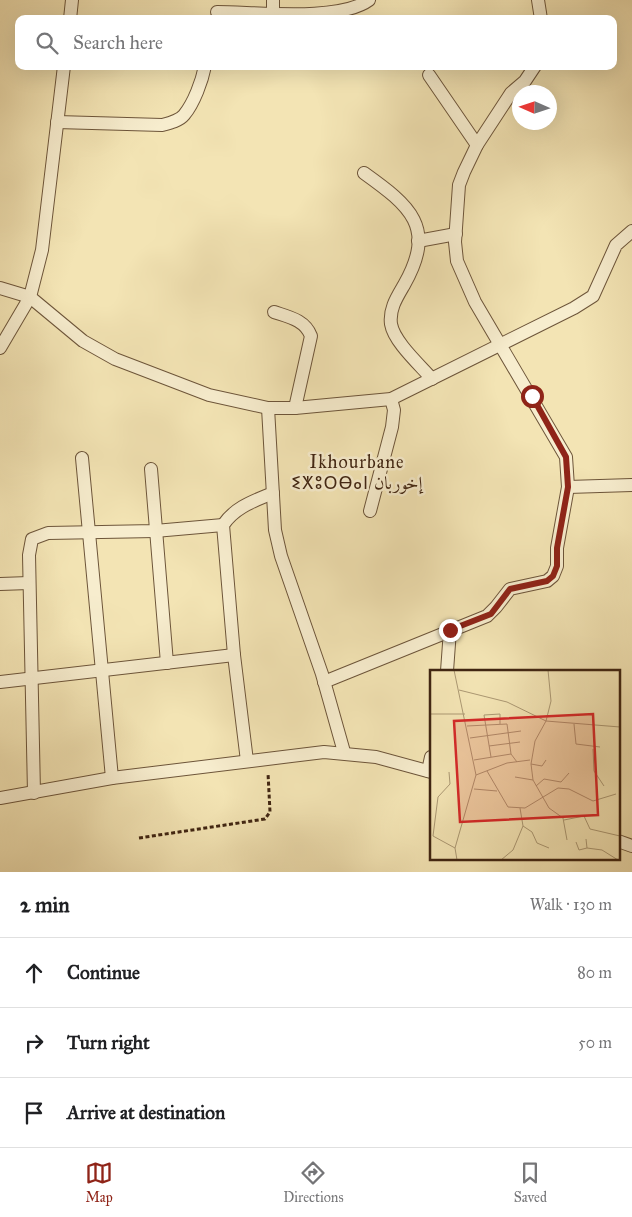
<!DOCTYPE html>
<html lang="en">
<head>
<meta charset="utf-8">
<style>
  :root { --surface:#fff; --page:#f2f2f2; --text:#202124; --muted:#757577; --line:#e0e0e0; --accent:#8f2418 }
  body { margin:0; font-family:"IM FELL Great Primer",Amiri,"Noto Sans Tifinagh",serif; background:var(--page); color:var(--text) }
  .compass { position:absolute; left:512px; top:85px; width:45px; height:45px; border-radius:50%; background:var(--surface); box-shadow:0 5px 20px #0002; rotate:273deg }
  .stop { position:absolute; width:15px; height:15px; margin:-11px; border:4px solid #8f2418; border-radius:50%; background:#fff }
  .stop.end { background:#8f2418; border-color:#fff; box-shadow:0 1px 5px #0008 }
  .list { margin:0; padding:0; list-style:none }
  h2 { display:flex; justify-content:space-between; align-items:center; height:65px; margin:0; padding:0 20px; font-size:21px }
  h2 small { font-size:16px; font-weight:400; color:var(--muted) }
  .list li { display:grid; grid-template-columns:32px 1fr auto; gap:15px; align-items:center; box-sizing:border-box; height:70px; padding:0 20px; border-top:1px solid var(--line) }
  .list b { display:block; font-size:19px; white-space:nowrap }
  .list em { font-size:16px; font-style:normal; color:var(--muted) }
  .icon { flex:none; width:28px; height:28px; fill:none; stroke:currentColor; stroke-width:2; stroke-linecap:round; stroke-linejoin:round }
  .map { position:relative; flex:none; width:632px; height:872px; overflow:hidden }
  .search { position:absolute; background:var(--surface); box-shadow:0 5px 20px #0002; left:15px; right:15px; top:15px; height:55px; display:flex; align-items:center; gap:12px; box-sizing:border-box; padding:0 18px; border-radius:10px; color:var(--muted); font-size:19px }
  .sheet { height:275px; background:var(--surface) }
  nav { display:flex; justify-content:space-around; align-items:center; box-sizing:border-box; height:70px; border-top:1px solid var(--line); background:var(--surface); font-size:14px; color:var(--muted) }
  nav a { display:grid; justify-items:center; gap:2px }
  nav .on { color:var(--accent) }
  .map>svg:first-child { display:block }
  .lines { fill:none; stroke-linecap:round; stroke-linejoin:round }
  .minor-casing { stroke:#6d553a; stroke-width:14 }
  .path { stroke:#402512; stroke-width:3; stroke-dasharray:4 2.5; stroke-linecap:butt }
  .minor { stroke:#f7edce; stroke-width:12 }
  .route { stroke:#8f2418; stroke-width:6 }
  .labels { text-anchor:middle; stroke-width:5; stroke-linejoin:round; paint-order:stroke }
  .quarter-label { font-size:18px; letter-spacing:1px; fill:#402512; stroke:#f7edce }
  .inset-road { fill:none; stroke:#ab9873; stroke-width:1 }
  .view { fill:#d62828; fill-opacity:0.15; stroke:#d62828; stroke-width:2.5 }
  .inset-edge { fill:none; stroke:#402512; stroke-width:2.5 }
</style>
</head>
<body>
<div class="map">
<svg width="632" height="872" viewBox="0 0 632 872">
  <rect width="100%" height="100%" fill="#f3e4b4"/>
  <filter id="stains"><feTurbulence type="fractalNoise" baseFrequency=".004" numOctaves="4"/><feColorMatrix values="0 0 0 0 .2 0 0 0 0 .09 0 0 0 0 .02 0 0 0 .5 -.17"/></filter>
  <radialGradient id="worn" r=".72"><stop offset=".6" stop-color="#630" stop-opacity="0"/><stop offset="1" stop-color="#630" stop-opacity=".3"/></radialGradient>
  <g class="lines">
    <g class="minor-casing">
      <g id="minor">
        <path d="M538,0L541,19"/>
        <path d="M217,12C255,12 339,22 369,0"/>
        <path d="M273,13V0"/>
        <path d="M70,19L72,0"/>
        <path d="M429,75L477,145"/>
        <path d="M57,122L162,125C170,123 179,121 184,115C194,103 202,81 205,66"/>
        <path d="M364,173C410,206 437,227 404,285C397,297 389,309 391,324C394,342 420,365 432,379"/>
        <path d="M418,241L456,234"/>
        <path d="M0,288L30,297L83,341L115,359L209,395L268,408H295L391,399L574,308L593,296L616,245L632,231"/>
        <path d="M274,312C289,317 305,320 311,336L295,408"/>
        <path d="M0,348L30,297L42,250L64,66"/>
        <path d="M268,408L275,530L281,556L322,674L344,752"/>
        <path d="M82,458L112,778"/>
        <path d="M151,469L167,663"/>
        <path d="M568,487L632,485"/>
        <path d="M370,511L392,427L394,410L391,399"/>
        <path d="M0,584L29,583"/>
        <path d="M447,671L450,630"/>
        <path d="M0,682L234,655"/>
        <path d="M324,682L487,616L496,607L510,589L547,581L553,576L557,566V548L568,487L566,457L475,302L457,261L455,242L459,185L464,172L477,145L511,93L525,81L535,66"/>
        <path d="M247,761L234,655L223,525C235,507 254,501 273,493"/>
        <path d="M428,771L431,757"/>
        <path d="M34,793L29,555L32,539L48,533L155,531L223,525"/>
        <path d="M0,798L112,778L324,752L376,757L431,772"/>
        <path d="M618,841L632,846"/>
      </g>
    </g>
    <path class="path" d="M139,838L265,819L270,812L268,773"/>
    <use href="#minor" class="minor"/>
  </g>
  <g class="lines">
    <path class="route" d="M450,630L491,614L510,589L547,581L553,576L557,566V548L568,487L566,457L532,396"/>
  </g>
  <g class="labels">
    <g class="quarter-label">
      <text x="357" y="468">Ikhourbane<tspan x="357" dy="21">ⵉⵅⵓⵔⴱⴰⵏ إخوربان</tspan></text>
    </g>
  </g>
  <g transform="translate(430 670)">
    <rect width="190" height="190" fill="#f3e4b4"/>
    <path class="inset-road" d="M24,0L46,105L25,178L27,190M118,0L121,31L116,51L105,71L101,94L103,110L119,138L133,148L137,170M29,20L77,32L116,51L190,57M0,44H35M144,54L146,74L170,77M37,56L77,54L81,84M40,68L91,61M59,76L90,72M163,79L164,101L174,116M61,87L54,45L70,44V54M44,90L81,84L87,92M101,94L112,96L116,90M57,101L78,137L95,138L128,118L139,119L163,131L186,124M19,102L20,114L8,127L3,166L25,178M46,105L77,93L100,90M85,107L103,110M106,116L114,109L131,112L139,103M44,119L67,121M90,138L93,156L102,162L107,173L119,178M134,150L154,146L160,159L190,166M156,169L157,178L172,180L188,190M146,172L149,180L157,178M71,190L83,180L93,156"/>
    <path class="view" d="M163,44L168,145L30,152L24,51Z"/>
    <rect width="190" height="190" class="inset-edge"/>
  </g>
  <rect width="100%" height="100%" filter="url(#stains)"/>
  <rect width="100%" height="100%" fill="url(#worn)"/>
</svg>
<svg class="compass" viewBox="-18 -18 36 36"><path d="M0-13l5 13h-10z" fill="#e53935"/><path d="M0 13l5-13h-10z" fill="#757577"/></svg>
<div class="stop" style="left:532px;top:396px"></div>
<div class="stop end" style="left:450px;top:630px"></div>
<div class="search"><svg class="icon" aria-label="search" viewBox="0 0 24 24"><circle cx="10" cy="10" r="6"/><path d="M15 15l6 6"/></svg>Search here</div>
</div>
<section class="sheet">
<h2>2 min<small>Walk · 130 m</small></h2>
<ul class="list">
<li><svg class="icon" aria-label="ahead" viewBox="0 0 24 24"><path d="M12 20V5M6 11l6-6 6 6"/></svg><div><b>Continue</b></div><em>80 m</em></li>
<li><svg class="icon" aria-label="right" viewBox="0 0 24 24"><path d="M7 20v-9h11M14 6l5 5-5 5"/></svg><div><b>Turn right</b></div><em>50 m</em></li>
<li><svg class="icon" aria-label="arrive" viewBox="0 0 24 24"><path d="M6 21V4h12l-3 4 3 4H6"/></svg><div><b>Arrive at destination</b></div></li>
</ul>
</section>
<nav>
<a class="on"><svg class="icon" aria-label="map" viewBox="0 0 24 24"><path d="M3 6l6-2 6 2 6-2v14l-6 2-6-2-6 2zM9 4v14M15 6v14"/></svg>Map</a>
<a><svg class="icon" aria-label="directions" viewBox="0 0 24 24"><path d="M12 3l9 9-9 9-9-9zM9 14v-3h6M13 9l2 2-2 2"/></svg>Directions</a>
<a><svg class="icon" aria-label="saved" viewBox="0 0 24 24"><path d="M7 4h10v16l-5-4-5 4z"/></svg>Saved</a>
</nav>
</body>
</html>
